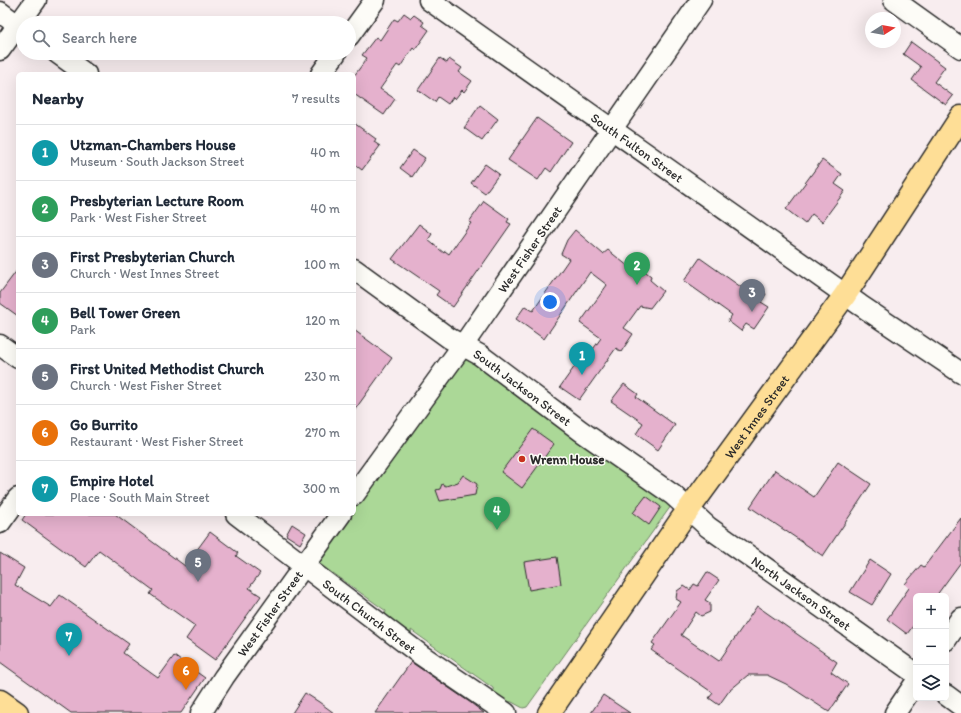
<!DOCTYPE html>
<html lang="en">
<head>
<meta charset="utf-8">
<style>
  :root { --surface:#fff; --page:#f6f6f7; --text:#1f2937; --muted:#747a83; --line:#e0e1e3; --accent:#2563eb }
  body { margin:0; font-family:Itim,sans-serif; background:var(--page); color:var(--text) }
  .controls { position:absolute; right:12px; bottom:12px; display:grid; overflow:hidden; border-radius:6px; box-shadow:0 4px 16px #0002 }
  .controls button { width:36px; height:36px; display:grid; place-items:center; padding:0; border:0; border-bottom:1px solid var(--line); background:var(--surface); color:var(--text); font:20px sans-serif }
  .compass { position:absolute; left:865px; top:12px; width:36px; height:36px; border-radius:50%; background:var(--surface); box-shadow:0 4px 16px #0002; rotate:79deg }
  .you { position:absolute; left:550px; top:302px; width:14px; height:14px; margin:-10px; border:3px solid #fff; border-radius:50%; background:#1a73e8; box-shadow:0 0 0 6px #1a73e833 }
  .badge { display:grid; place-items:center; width:26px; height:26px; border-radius:50%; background:var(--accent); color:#fff; font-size:13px; font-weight:700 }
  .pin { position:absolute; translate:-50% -33px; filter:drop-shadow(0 1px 2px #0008) }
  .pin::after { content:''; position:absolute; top:21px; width:14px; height:12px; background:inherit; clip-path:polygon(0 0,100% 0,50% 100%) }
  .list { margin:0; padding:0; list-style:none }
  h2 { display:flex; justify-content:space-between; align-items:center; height:52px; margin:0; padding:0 16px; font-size:17px }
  h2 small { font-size:13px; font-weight:400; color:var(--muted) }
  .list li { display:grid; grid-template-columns:26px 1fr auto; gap:12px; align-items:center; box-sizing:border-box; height:56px; padding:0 16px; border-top:1px solid var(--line) }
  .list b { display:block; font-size:15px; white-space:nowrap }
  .list p { margin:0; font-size:13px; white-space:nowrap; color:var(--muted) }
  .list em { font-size:13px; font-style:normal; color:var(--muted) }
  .icon { flex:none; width:22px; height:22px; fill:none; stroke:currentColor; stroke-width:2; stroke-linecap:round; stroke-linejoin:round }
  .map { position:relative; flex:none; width:961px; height:713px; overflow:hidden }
  .search { position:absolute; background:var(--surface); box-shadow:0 4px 16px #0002; left:16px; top:16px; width:340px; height:44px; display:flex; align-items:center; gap:10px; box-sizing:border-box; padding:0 14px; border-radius:22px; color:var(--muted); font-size:15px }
  .panel { position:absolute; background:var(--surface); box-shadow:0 4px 16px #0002; left:16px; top:72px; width:340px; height:444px; border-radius:6px }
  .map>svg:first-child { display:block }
  .green { fill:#abd897; stroke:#6b8261 }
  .building { fill:#e5b1cd; stroke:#2b2b2b }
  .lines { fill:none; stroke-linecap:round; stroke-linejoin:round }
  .minor-casing { stroke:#2b2b2b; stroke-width:23 }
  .major-casing { stroke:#2b2b2b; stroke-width:25 }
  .minor { stroke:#fdfcf7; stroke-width:20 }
  .major { stroke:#fede96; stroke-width:22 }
  .poi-dot { fill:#c8321e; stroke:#fdfcf7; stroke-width:1.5 }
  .labels { text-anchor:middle; stroke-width:3; stroke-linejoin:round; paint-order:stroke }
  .street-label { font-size:13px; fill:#2b2b2b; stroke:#fdfcf7 }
  .poi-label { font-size:13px; font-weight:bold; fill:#2b2b2b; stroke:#fdfcf7; text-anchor:start }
</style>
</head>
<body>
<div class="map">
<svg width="961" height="713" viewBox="0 0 961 713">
  <rect width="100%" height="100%" fill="#f8edef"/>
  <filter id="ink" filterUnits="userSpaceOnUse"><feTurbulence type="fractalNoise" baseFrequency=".025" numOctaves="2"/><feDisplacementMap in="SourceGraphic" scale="8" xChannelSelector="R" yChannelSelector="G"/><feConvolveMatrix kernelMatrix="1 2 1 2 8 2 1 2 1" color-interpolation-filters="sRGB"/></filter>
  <g filter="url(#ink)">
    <path class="green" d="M466,355L658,487L671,506L527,707L523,708L512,702L495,700L493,688L411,630L412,638L385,616L386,611L333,573L332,575L318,565L319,561L350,514H354V508Z"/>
    <g class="building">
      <path d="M404,13L411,18L414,15L424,22L422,25L429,30L415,50L413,48L400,67L397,65L380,89L395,99L384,115L354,94V76L367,58L362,55L376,37L380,40L394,19L398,21Z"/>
      <path d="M911,42L945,67L934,82L953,96L946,105L912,80L921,67L903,54Z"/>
      <path d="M440,58L447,63L449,59L462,68L459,72L472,81L464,92L462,90L455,99L453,97L448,104L438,97L435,102L418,90Z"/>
      <path d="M480,105L498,119L482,141L464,128Z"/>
      <path d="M537,118L571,142L551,172L546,168L538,180L508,160Z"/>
      <path d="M354,123L376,139L374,142L380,146L362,170L354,164Z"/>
      <path d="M413,150L425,158L412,177L400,168Z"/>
      <path d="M822,160L842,174L835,184L845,191L822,222L812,214L805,224L786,209Z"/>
      <path d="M485,164L499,174L485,193L471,183Z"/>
      <path d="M484,201L509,219L507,222L511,224L453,307L436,295L439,291L392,259L419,224L432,234L428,240L444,253L445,251L449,254L471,223L469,222Z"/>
      <path d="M575,230L603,254L608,250L629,267L633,262L651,276L650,280L663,291L650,308L640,306L624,328L633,334L621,352L616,348L579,400L560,387L580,359L584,362L601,338L580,323L607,285L590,272L544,339L516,319L525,306L533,311L569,259L561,254L567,240Z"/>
      <path d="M700,258L748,292L753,285L766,294L761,302L769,307L754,329L746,324L741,331L728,321L732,315L684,281Z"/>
      <path d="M18,269V316L0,303V293Z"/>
      <path d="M354,330L392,358L354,411Z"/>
      <path d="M624,384L638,394L636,397L675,425L658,450L636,434L643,423L611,401Z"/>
      <path d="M533,429L554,444L522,488L501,472Z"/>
      <path d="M838,462L871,484L823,556L750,507L775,470L814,497Z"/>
      <path d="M463,475L477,484L475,495L440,501L436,490L440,489L442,484L446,486L458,482Z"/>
      <path d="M646,496L661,507L649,525L633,513Z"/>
      <path d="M26,514H115L185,566L210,532L238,553L236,556L260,573L249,588L261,596L215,660L186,639L195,626L150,594L153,590L99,550L86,567L22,520Z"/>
      <path d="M961,518V562L936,596H916V622L907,634L887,619L909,588L905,584L921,565L924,567Z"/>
      <path d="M292,524L306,533L300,544L286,535Z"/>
      <path d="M0,553L24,568L15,585L51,607L60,595L129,644L123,653L158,678L174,656L205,678L181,713H71L0,662Z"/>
      <path d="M557,557L561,584L529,590L524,562Z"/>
      <path d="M870,560L891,574L872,605L850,592Z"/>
      <path d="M707,572L719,580L705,600L710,603V612L701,616L696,612L681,635L719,661L757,606L837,662L831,672L848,684L829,712L786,684L767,675H748L729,691L719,705L709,698L713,693L651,650L655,645L652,643L681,602L676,599L677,591L684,586L690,590L694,584L698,586Z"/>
      <path d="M411,662L471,703L484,713H375Z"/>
      <path d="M305,693L319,702L334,713H292Z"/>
      <path d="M603,695L630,713H591Z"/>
    </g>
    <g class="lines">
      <g class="minor-casing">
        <g id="minor">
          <path id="s1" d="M429,0L860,305L961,373"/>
          <path d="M894,0L961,48"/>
          <path d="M0,12L23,29"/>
          <path d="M349,36L375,0"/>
          <path d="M0,50L36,0"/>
          <path d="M57,53L86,74"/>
          <path d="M321,74L336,53"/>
          <path id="s2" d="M354,269L449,338L480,355L581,431L673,495L708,527L916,674"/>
          <path d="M0,345L18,358"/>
          <path id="s3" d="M354,495L468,338L701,0"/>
          <path id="s4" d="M236,514L421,655L506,713"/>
          <path d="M0,523L18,498"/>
          <path d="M946,640L961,618"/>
          <path d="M946,695L961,706"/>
          <path id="s5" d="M201,713L224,677L341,514"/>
          <path d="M895,713L916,682"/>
        </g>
      </g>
      <g class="major-casing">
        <g id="major">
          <path d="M0,701L17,713"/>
          <path id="s6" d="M549,713L681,520L845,295L961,117"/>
        </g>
      </g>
      <use href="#minor" class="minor"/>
      <use href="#major" class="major"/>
    </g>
  </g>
  <circle class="poi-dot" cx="522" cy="459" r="4"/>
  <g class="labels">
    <g class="street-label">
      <text dy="5" stroke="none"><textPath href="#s1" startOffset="255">South Fulton Street</textPath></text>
      <text dy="5" stroke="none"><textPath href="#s3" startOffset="302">West Fisher Street</textPath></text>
      <text dy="5" stroke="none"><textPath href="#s2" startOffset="206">South Jackson Street</textPath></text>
      <text dy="5" stroke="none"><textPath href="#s6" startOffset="362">West Innes Street</textPath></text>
      <text dy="5" stroke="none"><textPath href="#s2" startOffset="553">North Jackson Street</textPath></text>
      <text dy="5" stroke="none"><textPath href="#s5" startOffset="121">West Fisher Street</textPath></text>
      <text dy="5" stroke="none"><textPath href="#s4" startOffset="168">South Church Street</textPath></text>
    </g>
    <g class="poi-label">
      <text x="530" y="464">Wrenn House</text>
    </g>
  </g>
</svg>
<div class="controls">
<button>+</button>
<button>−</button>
<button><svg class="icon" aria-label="layers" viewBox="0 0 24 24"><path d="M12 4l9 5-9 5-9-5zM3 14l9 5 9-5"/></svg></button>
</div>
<svg class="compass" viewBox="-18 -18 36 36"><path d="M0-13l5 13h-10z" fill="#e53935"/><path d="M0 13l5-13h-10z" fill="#747a83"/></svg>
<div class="you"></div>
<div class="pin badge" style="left:582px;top:375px;background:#0f9aa8">1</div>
<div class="pin badge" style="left:637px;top:285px;background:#2e9e5b">2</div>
<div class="pin badge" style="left:752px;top:312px;background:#6b7280">3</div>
<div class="pin badge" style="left:497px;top:530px;background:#2e9e5b">4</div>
<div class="pin badge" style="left:198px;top:582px;background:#6b7280">5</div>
<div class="pin badge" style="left:186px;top:690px;background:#e8710a">6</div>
<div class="pin badge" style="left:69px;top:656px;background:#0f9aa8">7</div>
<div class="search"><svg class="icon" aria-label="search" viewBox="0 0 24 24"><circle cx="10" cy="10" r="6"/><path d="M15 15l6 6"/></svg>Search here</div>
<section class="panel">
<h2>Nearby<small>7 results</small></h2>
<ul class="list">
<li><span class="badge" style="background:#0f9aa8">1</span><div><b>Utzman-Chambers House</b><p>Museum · South Jackson Street</p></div><em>40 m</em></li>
<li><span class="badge" style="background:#2e9e5b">2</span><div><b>Presbyterian Lecture Room</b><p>Park · West Fisher Street</p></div><em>40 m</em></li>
<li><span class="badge" style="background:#6b7280">3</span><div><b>First Presbyterian Church</b><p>Church · West Innes Street</p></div><em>100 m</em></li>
<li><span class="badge" style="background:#2e9e5b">4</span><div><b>Bell Tower Green</b><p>Park</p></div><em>120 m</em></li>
<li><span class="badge" style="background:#6b7280">5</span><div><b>First United Methodist Church</b><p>Church · West Fisher Street</p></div><em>230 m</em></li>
<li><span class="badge" style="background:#e8710a">6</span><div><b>Go Burrito</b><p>Restaurant · West Fisher Street</p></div><em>270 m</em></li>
<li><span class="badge" style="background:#0f9aa8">7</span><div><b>Empire Hotel</b><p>Place · South Main Street</p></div><em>300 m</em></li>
</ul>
</section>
</div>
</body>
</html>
